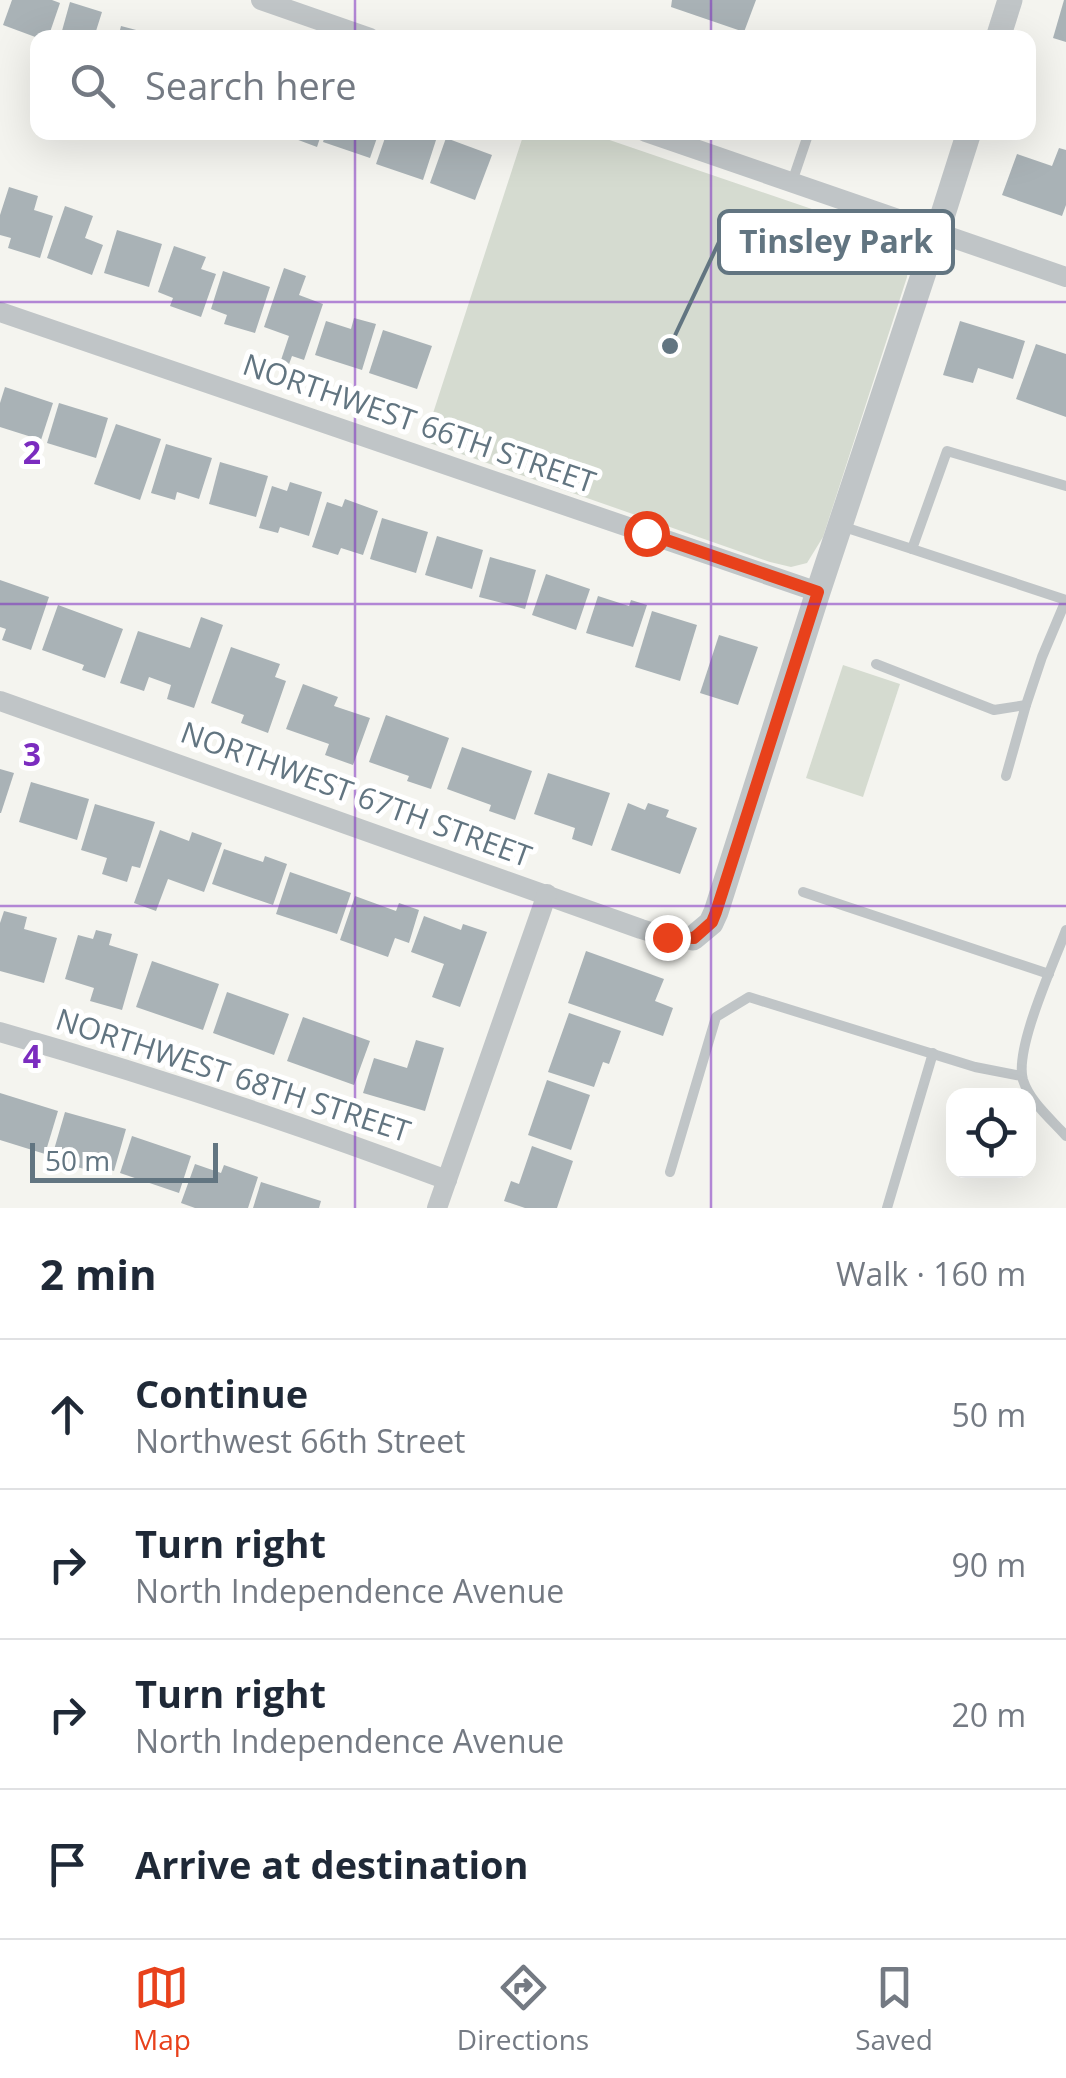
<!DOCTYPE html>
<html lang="en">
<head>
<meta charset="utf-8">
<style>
  :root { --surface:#fff; --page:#f6f6f7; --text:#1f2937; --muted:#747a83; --line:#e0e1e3; --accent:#e8411b }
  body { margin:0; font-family:"Open Sans",sans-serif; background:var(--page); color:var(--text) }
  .controls { position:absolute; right:30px; bottom:30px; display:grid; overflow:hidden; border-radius:20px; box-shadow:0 10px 40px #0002 }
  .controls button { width:90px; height:90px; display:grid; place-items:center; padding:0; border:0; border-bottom:2px solid var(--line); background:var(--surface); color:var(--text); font:50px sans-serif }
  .scale { position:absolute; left:30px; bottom:25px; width:188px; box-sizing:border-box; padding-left:10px; border:5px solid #627581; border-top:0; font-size:28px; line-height:35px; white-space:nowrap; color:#627581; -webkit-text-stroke:8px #fff; paint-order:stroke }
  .stop { position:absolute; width:30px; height:30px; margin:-22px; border:8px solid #e8411b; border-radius:50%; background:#fff }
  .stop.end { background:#e8411b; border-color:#fff; box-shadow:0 2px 10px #0008 }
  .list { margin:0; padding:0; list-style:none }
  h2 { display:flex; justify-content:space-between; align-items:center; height:130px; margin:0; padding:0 40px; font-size:42px }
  h2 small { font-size:32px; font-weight:400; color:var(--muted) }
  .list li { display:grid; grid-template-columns:65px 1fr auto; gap:30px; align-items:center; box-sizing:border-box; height:150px; padding:0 40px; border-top:2px solid var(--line) }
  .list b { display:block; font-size:38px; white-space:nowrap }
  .list p { margin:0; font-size:32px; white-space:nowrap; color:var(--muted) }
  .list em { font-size:32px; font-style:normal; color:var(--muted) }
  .icon { flex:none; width:55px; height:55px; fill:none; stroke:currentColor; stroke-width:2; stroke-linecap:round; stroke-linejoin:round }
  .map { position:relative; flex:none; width:1066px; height:1208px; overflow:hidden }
  .search { position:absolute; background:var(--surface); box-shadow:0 10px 40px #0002; left:30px; right:30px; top:30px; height:110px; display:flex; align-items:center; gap:25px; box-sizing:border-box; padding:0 35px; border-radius:20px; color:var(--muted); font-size:38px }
  .sheet { height:730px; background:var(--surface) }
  nav { display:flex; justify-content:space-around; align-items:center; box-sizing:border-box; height:140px; border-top:2px solid var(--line); background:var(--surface); font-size:28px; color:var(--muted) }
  nav a { display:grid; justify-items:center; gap:5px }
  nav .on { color:var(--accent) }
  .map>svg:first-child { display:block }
  .green { fill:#d5dbd0 }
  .building { fill:#a9b2b6 }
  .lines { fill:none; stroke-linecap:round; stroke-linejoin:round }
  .service { stroke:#c0c5c7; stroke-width:10 }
  .minor { stroke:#c0c5c7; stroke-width:20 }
  .tertiary { stroke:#c0c5c7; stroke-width:25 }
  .route { stroke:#e8411b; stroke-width:12 }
  .grid { fill:none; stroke:#7b2cbf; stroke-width:2.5; stroke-opacity:0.55 }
  .labels { text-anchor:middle; stroke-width:10; stroke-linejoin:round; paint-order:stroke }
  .street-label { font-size:30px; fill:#627581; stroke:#fff }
  .grid-label { font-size:32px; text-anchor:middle; font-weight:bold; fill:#7b2cbf; stroke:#fff; stroke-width:10; stroke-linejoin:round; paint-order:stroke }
  .leader { fill:none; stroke:#627581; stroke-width:4 }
  .callout-dot { fill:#627581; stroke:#fff; stroke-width:4 }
  .callout { fill:#fff; stroke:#627581; stroke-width:4 }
  .callout-label { font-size:32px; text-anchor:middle; font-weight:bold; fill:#627581 }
</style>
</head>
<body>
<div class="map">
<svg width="1066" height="1208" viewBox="0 0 1066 1208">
  <rect width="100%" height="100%" fill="#f4f4ef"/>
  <g class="green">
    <path d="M524,133H589L888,235C904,249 910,254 907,277L823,537L807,563L791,567L770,562L424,441Z"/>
    <path d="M843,665L900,684L863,797L806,778Z"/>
  </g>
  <g class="building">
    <path d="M12,0H52L60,3L48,38H38L3,25Z"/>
    <path d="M672,0H756L744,32L671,7Z"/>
    <path d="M1064,0H1066V42L1053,38Z"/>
    <path d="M70,2L102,12L96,31L115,38H60Z"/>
    <path d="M121,26L159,36V38H118Z"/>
    <path d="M277,132H322L317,147Z"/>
    <path d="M326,132H379L370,158L323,142Z"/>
    <path d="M387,132L438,134L423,180L376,164Z"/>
    <path d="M446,138L492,155L475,200L430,183Z"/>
    <path d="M1059,148L1066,150V205L1062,216L1002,195L1017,154L1052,166Z"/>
    <path d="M9,187L38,196L34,210L53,216L40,258L8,248L11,238L0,235V215Z"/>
    <path d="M65,206L93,216L85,238L103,245L92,275L47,258Z"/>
    <path d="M117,230L162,244L149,287L104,273Z"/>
    <path d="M174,246L206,257L201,269L216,274L201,317L170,306L173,298L158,292Z"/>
    <path d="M284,268L306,276L299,295L323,304L304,360L292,356L288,367L280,363L289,336L264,327Z"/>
    <path d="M223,271L270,287L255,333L224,324L227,315L211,309Z"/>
    <path d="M354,318L376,324L362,370L315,355L326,321L351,329Z"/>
    <path d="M960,321L1025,341L1013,379L978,368L973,383L943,375Z"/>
    <path d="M383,330L432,346L417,389L369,373Z"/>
    <path d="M1036,344L1066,354V417L1016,399Z"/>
    <path d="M5,387L53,403L41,440L0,427V403Z"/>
    <path d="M59,403L108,418L96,458L47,443Z"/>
    <path d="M116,424L161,439L140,500L94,484Z"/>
    <path d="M166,444L212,458L199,499L177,492L175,500L151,493Z"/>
    <path d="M220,462L268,476L256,517L209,504Z"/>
    <path d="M290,482L322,492L309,536L280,527L278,533L259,528L272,486L287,491Z"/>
    <path d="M345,499L378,511L363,555L341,548L338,555L312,547L327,502L342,507Z"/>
    <path d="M382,518L428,532L416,573L370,559Z"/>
    <path d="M437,536L483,550L472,589L425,575Z"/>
    <path d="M490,557L536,570L525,609L479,597Z"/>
    <path d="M546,574L590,589L576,630L532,615Z"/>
    <path d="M0,580L49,597L31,650L2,640L6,629L0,627Z"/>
    <path d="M598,596L629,606L631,600L647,605L633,647L586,633Z"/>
    <path d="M58,605L123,629L105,678L82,670L84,665L42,650Z"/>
    <path d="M652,611L697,625L680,681L635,667Z"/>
    <path d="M201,617L223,625L194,708L167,699L171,685L149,677L144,691L120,683L138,631L190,648Z"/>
    <path d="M719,635L758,647L738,705L700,693Z"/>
    <path d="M231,647L280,664L275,677L286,681L268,733L241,723L244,715L211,703Z"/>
    <path d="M303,684L338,697L334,706L370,718L353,765L325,755L329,744L286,729Z"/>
    <path d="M386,715L449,738L431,789L407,781L409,776L369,762Z"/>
    <path d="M462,747L532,771L515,820L489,811L491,805L447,789Z"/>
    <path d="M0,769L14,773L1,813H0Z"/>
    <path d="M548,773L610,793L592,846L572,839L575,828L534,814Z"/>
    <path d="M31,782L89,799L77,840L19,822Z"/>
    <path d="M628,803L645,810L648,803L669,810L666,817L697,828L680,874L611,850Z"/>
    <path d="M95,804L155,822L140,868L132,866L127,882L102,874L107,858L81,850Z"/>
    <path d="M160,830L189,841L192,832L222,843L204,892L168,879L156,911L134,903Z"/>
    <path d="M224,849L263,862L265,856L287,864L273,905L212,884Z"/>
    <path d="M290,872L351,893L337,934L276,914Z"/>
    <path d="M355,896L396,911L399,903L419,910L409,943L395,938L388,957L340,940Z"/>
    <path d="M4,911L27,917L24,929L57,938L44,983L0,971V923Z"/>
    <path d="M424,916L461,930L463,924L487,932L460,1007L432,997L444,964L411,952Z"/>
    <path d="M96,930L112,934L109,945L138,954L122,1010L90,1001L94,988L65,979L78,935L93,939Z"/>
    <path d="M586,951L664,979L655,1001L673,1008L663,1036L568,1003Z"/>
    <path d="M152,961L219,984L203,1030L136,1007Z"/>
    <path d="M227,992L289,1014L274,1055L213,1033Z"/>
    <path d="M569,1013L621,1031L609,1064L603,1062L594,1087L548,1072Z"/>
    <path d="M303,1017L370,1041L354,1085L287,1061Z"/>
    <path d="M416,1040L444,1048L425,1111L363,1093L374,1058L407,1068Z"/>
    <path d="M547,1080L590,1095L571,1150L528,1135Z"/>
    <path d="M0,1093L58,1111L45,1154L0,1140Z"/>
    <path d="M65,1112L126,1129L114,1171L90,1164L88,1170L51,1160Z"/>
    <path d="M132,1136L191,1156L179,1193L120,1173Z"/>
    <path d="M532,1146L573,1161L557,1208H525L504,1201L511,1181L519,1184Z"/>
    <path d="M195,1164L221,1173L224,1165L258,1177L248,1208H195L181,1203Z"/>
    <path d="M261,1182L321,1201L319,1208H253Z"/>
  </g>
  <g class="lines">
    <g class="service">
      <path d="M792,182L809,132"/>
      <path d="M841,526L912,549"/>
      <path d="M876,664L994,710L1026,705L1042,657L1066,600L912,549L947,451L1066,486"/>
      <path d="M1006,776L1026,705"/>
      <path d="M803,892L1049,974"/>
      <path d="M1066,930C1054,963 1014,1049 1023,1080C1030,1102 1051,1119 1066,1136"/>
      <path d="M670,1172L716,1017L749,997L975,1067L1021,1076"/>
      <path d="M887,1208L933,1053"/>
    </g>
    <g class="minor">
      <path d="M261,0L370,38"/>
      <path d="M646,132L1066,277"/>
      <path d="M0,312L818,592"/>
      <path d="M0,701L641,929L667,937L693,938"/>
      <path d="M0,1032C151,1075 300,1125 447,1180"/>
      <path d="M437,1208L547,894"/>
    </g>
    <g class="tertiary">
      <path d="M998,38L1010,0"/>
      <path d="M693,938L711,923L716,912L818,592L937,233L969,132"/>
    </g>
  </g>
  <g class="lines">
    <path class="route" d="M646,533L818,592L716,912L712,922L694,938L667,937"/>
  </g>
  <path class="grid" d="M355,0V38M711,0V38M355,132V1208M711,132V1208M0,302H1066M0,604H1066M0,906H1066"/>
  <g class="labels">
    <g class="street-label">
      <text transform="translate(419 424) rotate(19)" y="10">NORTHWEST 66TH STREET</text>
      <text transform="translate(356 795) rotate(20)" y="10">NORTHWEST 67TH STREET</text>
      <text transform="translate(233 1076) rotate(18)" y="10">NORTHWEST 68TH STREET</text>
    </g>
  </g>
  <g class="grid-label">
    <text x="32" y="464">2</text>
    <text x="32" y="766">3</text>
    <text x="32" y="1068">4</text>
  </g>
  <path class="leader" d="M670 346L719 242"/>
  <circle class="callout-dot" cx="670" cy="346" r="10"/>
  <rect class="callout" x="719" y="211" width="234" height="62" rx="10"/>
  <g class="callout-label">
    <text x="836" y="253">Tinsley Park</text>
  </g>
</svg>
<div class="controls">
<button><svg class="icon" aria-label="locate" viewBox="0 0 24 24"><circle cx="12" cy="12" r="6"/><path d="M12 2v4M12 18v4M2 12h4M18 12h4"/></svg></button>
</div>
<div class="scale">50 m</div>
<div class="stop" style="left:646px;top:533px"></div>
<div class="stop end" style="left:667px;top:937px"></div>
<div class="search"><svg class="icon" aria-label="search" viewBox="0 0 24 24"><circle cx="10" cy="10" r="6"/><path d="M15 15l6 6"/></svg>Search here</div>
</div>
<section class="sheet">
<h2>2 min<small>Walk · 160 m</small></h2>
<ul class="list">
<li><svg class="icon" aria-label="ahead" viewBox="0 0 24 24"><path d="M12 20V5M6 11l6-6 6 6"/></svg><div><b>Continue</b><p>Northwest 66th Street</p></div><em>50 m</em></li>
<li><svg class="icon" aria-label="right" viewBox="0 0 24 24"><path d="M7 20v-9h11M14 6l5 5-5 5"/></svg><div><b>Turn right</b><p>North Independence Avenue</p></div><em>90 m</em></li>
<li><svg class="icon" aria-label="right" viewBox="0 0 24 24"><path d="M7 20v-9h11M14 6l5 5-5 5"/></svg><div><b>Turn right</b><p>North Independence Avenue</p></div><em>20 m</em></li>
<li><svg class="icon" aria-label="arrive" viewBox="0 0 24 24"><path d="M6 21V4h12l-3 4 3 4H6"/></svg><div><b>Arrive at destination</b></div></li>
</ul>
</section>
<nav>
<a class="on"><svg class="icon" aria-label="map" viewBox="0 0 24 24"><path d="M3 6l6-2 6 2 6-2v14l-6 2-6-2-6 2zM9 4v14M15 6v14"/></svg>Map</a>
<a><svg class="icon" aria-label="directions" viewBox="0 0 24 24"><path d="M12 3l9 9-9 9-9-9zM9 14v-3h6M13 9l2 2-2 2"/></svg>Directions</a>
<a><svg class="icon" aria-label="saved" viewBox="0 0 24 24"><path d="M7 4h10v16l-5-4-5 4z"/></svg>Saved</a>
</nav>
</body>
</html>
